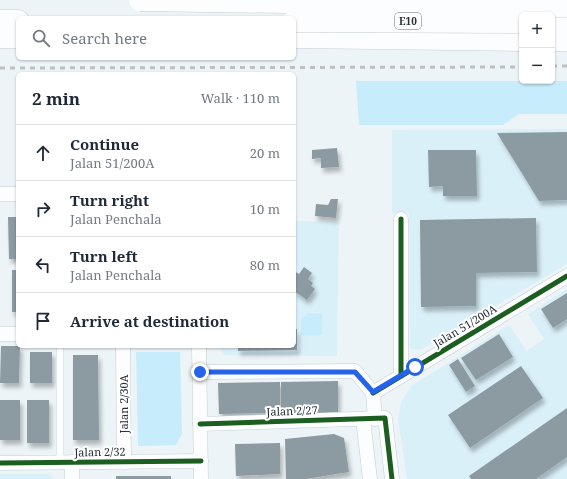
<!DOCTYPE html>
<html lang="en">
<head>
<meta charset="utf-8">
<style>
  :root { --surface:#fff; --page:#f6f6f7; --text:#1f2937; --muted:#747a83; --line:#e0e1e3 }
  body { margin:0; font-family:"Noto Serif",serif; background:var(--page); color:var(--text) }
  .controls { position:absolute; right:12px; top:12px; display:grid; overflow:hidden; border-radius:6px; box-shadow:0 1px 3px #0004 }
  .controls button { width:36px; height:36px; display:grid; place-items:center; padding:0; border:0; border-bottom:1px solid var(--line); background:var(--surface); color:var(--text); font:20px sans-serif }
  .stop { position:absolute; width:12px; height:12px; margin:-9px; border:3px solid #2563eb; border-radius:50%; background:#fff }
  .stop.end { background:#2563eb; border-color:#fff; box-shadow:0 1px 4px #0008 }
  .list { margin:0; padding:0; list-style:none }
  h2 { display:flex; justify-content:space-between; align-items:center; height:52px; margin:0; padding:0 16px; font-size:17px }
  h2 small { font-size:13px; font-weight:400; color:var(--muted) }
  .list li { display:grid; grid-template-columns:26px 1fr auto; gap:12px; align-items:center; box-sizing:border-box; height:56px; padding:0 16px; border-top:1px solid var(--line) }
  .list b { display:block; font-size:15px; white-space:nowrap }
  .list p { margin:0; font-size:13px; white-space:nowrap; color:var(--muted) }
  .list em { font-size:13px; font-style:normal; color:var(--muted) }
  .icon { flex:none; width:22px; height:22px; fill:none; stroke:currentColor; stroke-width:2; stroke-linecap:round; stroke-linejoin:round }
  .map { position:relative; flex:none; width:567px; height:479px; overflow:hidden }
  .search { position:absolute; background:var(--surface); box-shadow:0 1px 3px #0004; left:16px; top:16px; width:280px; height:44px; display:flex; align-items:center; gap:10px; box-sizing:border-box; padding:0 14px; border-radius:6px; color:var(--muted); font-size:15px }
  .panel { position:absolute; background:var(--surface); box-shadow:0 1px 3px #0004; left:16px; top:72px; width:280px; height:276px; border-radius:6px }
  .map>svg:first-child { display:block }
  .built { fill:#daf0f9 }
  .green { fill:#c7ecfb }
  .building { fill:#8b9ba1; filter:url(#shadow) }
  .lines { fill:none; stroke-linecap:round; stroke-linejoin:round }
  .lane-casing { stroke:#c6ced2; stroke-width:8 }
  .street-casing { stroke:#c6ced2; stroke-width:15 }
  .highway-casing { stroke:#c6ced2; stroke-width:23 }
  .lane { stroke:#fcfdfe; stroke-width:7 }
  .street { stroke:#fcfdfe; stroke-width:14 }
  .highway { stroke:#fcfdfe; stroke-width:22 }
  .rail { stroke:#bdbfc0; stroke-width:3; stroke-dasharray:5 5; stroke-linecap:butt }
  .highway-bridge-casing { stroke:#c6ced2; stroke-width:23; stroke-linecap:butt }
  .highway-bridge { stroke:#fcfdfe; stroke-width:22 }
  .cycleway-casing { stroke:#fff; stroke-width:8 }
  .cycleway { stroke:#1b5e20; stroke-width:5 }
  .route { stroke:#2563eb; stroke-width:5 }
  .labels { text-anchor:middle; stroke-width:4; stroke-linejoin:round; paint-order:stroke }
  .shield { fill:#fff; stroke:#676d70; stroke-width:1 }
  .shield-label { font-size:10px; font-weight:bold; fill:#262f33 }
  .street-label { font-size:11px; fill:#262f33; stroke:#fff }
</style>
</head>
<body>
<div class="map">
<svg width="567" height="479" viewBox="0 0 567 479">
  <defs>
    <filter id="shadow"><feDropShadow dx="2.5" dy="4.5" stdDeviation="2" flood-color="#0004"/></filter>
  </defs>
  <rect width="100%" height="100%" fill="#ecf4f7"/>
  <g class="built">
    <path d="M567,129V264L421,350L410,349L409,213H392V130Z"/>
    <path d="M294,221L339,222L337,356L225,355L217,346H294Z"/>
    <path d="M567,289V479H407L398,420L401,402L411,386L509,325L527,351L544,339L528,314Z"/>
    <path d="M0,474H48L54,479H0Z"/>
  </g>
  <g class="green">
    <path d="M356,81H567V114H519L503,125H359Z"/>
    <path d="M307,313L322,314V335H301V319Z"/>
    <path d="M136,352H180L182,434L176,445L138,446Z"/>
  </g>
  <g class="building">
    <path d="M567,132V200L539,201L497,133Z"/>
    <path d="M337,148L339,167L321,168V158L312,159V150Z"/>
    <path d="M428,150H476L477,196H443V186L429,187Z"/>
    <path d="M331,199H338L336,218L315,216L316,204L328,205Z"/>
    <path d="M8,217H18V259H9Z"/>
    <path d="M536,218L537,272L476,273V306L421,307L420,220Z"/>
    <path d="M304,267L312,273L308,279L313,283L311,286L315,289L307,300L294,291V271L299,274Z"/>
    <rect x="12" y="270" width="6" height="42"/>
    <path d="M567,293V319L553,328L541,309Z"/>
    <path d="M294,329H297V350L238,351V346H294Z"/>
    <path d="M499,334L513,357L476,380L461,358Z"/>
    <path d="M1,346H20L19,383H0Z"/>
    <rect x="30" y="352" width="22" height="31"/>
    <path d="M73,355H98L99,440H73Z"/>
    <path d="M458,359L475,386L466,392L449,365Z"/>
    <path d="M521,366L543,398L470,448L448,415Z"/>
    <path d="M338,381V413H281V382Z"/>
    <path d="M280,382V413L219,414L218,383Z"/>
    <rect x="0" y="400" width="20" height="40"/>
    <rect x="27" y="400" width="22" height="43"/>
    <path d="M567,408V457L536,479H471L469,476Z"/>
    <path d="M334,434L344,438L349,472L306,479H286L285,439Z"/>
    <path d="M280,443V474L236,476L235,444Z"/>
    <rect x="116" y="476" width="55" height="3"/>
  </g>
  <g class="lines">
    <g class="lane-casing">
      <path id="lane" d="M60,462V346"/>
    </g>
    <g class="street-casing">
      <g id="street">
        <path d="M0,194H18"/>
        <path d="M401,219V376"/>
        <path d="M0,334H18"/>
        <path d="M123,346L124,462"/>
        <path d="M199,346L201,479"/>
        <path d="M200,372L355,371L373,393L375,419"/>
        <path d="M373,393L567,276"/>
        <path d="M363,419L370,479"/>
        <path d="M200,424L385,418L392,479"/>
        <path d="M72,462V479"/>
        <path d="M0,463L201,461"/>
      </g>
    </g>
    <g class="highway-casing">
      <g id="highway">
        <path d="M0,21H18"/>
        <path d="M552,22H567"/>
        <path d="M0,37H18"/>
        <path d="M294,37L522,40"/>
        <path d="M552,40H567"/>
      </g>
    </g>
    <use href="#lane" class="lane"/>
    <use href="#street" class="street"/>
    <use href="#highway" class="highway"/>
    <g class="rail">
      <path d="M552,66H567"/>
      <path d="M0,68L522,67"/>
    </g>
    <g class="highway-bridge-casing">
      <g id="highway-bridge">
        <path d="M140,0L567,6"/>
        <path d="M294,21L522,22"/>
      </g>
    </g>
    <use href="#highway-bridge" class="highway-bridge"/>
    <g class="cycleway-casing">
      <g id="cycleway">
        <path d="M401,219V376"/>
        <path d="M373,393L567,276"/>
        <path d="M200,424L385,418L392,479"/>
        <path d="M0,463L201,461"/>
      </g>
    </g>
    <use href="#cycleway" class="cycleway"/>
  </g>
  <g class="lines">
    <path class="route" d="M200,372H355L373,392L415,367"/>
  </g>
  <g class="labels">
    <rect class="shield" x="395" y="13" width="26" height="16" rx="3"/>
    <g class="shield-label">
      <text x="408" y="25">E10</text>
    </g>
    <g class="street-label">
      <text transform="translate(465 326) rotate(-31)" y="4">Jalan 51/200A</text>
      <text transform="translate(124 404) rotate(-90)" y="4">Jalan 2/30A</text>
      <text transform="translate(292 411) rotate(-2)" y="4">Jalan 2/27</text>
      <text transform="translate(100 452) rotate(-1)" y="4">Jalan 2/32</text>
    </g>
  </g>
</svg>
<div class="controls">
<button>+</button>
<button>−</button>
</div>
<div class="stop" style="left:415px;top:367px"></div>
<div class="stop end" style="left:200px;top:372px"></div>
<div class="search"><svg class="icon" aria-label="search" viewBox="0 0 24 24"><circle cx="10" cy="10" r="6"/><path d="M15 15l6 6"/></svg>Search here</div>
<section class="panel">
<h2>2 min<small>Walk · 110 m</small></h2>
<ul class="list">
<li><svg class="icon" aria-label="ahead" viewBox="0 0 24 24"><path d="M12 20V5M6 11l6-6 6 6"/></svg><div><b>Continue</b><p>Jalan 51/200A</p></div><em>20 m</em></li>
<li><svg class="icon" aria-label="right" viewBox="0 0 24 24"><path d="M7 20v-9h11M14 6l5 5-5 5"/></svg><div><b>Turn right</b><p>Jalan Penchala</p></div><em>10 m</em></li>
<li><svg class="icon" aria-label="left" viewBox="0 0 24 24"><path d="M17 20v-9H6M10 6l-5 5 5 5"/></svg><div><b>Turn left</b><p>Jalan Penchala</p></div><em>80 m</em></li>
<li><svg class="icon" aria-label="arrive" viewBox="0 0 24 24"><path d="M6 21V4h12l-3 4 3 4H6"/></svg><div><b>Arrive at destination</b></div></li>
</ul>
</section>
</div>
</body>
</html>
